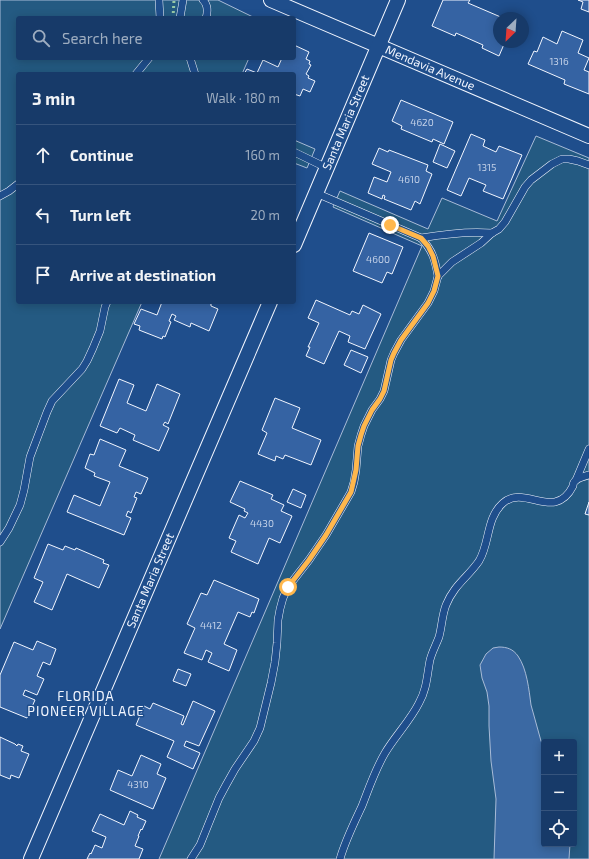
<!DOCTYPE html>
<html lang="en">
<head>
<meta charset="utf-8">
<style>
  :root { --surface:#173a69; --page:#244571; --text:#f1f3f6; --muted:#9eadc0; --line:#36547d }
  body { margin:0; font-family:"Exo 2",sans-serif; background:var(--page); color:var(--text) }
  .controls { position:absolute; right:12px; bottom:12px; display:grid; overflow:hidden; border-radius:4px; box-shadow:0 2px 10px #0003 }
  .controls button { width:36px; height:36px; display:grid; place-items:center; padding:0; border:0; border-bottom:1px solid var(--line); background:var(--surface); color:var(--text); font:20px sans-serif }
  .compass { position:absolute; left:493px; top:12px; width:36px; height:36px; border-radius:50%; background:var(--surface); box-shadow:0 2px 10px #0003; rotate:205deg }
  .stop { position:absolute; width:12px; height:12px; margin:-9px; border:3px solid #ffb74d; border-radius:50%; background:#fff }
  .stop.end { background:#ffb74d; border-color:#fff; box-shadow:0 1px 4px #0008 }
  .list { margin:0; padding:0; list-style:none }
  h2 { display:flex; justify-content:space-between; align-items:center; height:52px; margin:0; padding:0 16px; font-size:17px }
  h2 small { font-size:13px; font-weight:400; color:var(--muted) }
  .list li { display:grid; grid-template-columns:26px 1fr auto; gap:12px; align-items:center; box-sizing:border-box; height:60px; padding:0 16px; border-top:1px solid var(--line) }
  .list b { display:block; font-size:15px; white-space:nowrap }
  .list em { font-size:13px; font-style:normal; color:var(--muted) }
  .icon { flex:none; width:22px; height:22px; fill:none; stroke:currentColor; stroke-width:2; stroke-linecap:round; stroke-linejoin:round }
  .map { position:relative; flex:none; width:589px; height:859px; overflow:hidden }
  .search { position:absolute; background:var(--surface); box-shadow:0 2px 10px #0003; left:16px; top:16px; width:280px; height:44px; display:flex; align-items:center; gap:10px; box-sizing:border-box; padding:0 14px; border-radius:4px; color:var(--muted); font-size:15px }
  .panel { position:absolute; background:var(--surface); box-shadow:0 2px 10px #0003; left:16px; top:72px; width:280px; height:232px; border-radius:4px }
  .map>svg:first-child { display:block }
  .green { fill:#245a82; stroke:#a8bbd7; fill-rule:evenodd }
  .water { fill:#3b69a3; stroke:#a8bbd7 }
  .building { fill:#3563a3; stroke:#f2f6ff }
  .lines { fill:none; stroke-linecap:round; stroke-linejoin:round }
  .lane-casing { stroke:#f2f6ff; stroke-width:8 }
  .street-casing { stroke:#f2f6ff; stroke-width:16 }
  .lane { stroke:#1f4e8c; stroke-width:7 }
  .street { stroke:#1f4e8c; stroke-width:14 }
  .hedge { stroke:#97c8a6; stroke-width:3; stroke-dasharray:2 3; stroke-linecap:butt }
  .route { stroke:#ffb74d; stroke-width:5 }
  .labels { text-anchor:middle; stroke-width:3; stroke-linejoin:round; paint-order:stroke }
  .number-label { font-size:10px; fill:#c3d1e8 }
  .street-label { font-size:12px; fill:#f2f6ff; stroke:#1f4e8c }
  .neighbourhood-label { font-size:13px; letter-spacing:1px; fill:#f2f6ff; stroke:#1f4e8c }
</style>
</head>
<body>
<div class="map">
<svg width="589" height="859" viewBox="0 0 589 859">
  <rect width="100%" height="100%" fill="#1f4e8c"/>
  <g class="green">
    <path d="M0,0H218L255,18H18V58H249L242,74H18V302H142L0,629Z"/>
    <path d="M536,136L589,158V859H159L422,246L333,207L340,191L428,229L442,198L497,221ZM544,742H574V844H544Z"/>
    <path d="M294,140L315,149L307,168L294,163Z"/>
  </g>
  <path class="water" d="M499,647C507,647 513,649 518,656C527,669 529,690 531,705C534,717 538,729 541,741L544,747V844H570L569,859H494L496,799L491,761L489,726V706L487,692L482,678L480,665L486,654L493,648Z"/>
  <g class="building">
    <path d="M443,0H470L468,3L503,18H499V42H505L499,56L482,48L483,45L456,33L455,36L432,26Z"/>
    <path d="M578,0H589V12L581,9L583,2Z"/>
    <path d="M562,31L583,40L578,53L589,58L584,70L589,72V94L564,84L565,80L528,64L534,51L537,52L543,37L557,44Z"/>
    <path d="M294,45L309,52L306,59L310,61L309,64L311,65L306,74L309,76L308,78L315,81L310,92L303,89L300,96L294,94V74H244L247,69L257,73L263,60L278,67L282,58H294Z"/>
    <path d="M401,100L453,122L444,144L433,139L432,142L401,129L402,126L392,121Z"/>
    <path d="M471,134L485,140L483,146L496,152L499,146L522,155L503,199L483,191L486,185L469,178L461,196L447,190Z"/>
    <path d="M440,144L455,151L447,168L433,162Z"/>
    <path d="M379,148L388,152L389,150L428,165L426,171L432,174L420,204L415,201L411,210L384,199L385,196L383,195L382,199L368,193L374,177L387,182L391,172L372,164Z"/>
    <path d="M369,233L403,247L392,274L387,272L382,283L353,271Z"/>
    <path d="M316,300L350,315L352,311L359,314L363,305L381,314L365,349L348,342L350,336L339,331L324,364L306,356L310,347H308L319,323L308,318Z"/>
    <path d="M162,302H207L211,304V306L218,309L209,331L191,323L190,327L174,320L176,316L172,314L169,321L171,322L165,337L163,336L162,339L139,330L140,326L134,324L141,309L157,315Z"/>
    <path d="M351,350L368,357L361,373L344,365Z"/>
    <path d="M119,379L134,385L127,403L146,411L157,384L180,394L168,424L165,422L163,425L169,428L159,451L133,440L135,435L120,428L117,433L100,426Z"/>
    <path d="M275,398L300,408L292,428L321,440L311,465L285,455L283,459L276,456L275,461L258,454L267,433L262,430Z"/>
    <path d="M100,439L126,450L119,466L148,478L141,494L136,492L134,497L137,498L131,513L128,511L126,516L131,518L124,535L67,512L74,495L100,506L110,482L94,476L95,473L85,468L90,454L94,455Z"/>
    <path d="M240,481L273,495L271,499L284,505L281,511L292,516L280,543L269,538L258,564L231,552L236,541L229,538L239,515L245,518L248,513L244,511L245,509L230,502Z"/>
    <path d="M293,489L306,495L301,508L287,502Z"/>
    <path d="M589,502V515L585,514Z"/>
    <path d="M48,544L63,550L65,546L75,550L76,548L104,560L103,563L109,565L99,588L67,574L52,610L34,602L43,582L34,578Z"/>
    <path d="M214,580L259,599L254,613L252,612L250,617L238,612L224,644L237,650L229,671L208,662L212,653L206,650L202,660L184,653L195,628L187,624L201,593L207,595Z"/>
    <path d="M37,641L56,649L50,665L43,662L37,676L44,679L37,695L25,690L23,695L35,700L27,718L0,707V675L14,642L33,650Z"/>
    <path d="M178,669L191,674L186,686L173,681Z"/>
    <path d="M193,701L215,711L199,746L186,741L184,746L200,753L193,769L167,757L174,741L136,725L144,706L150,709L153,703L184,716L181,724L183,725Z"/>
    <path d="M0,737L15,744L17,746L18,744L23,746L21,751L29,754L19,778L11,775L10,779L0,775Z"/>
    <path d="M141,755L161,764L157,774L166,778L153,809L110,790L118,770L132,776Z"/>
    <path d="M130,811L138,815L137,817L146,821L142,830L141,829L138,836H139L135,846L143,849L139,859H87L90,853L91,854L95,845L102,848L106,837L92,831L100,814L124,825Z"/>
  </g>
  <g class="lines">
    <g class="lane-casing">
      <g id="lane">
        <path d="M159,0L160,18"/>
        <path d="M203,0C208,5 208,11 206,18"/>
        <path d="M180,18L183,0"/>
        <path d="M190,58L195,74"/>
        <path d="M136,74L149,58"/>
        <path d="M294,152L327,168"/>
        <path d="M316,193L421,238C433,251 435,260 438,276"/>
        <path d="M0,196L9,191L18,184"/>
        <path d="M421,238C444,234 468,231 492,233"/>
        <path d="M576,480L589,449"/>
        <path d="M0,542L9,528L20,505L24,490L30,457L47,412L52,401L82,369L87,361L93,348L100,331L105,307L107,302"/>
        <path d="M191,859L200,845L219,798L226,785L235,769L254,741L260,728L271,683L275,662L277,643L278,620L280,609L283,598L288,587L309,560L326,535L351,492L354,482L356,470L358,446L361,435L364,426L372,410L380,399L384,391L391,360L394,353L401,340L428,303L434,291L438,276L452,262L481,243L492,233L499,229L505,222L525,187L531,180L552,164L562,159H569L578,161L589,165"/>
        <path d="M340,859C345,841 354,823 362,806C369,788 375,770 385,753C395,736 410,721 419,703C427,689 427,675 430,660C432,652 436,645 439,637C442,626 442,615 446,605C454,585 468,577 479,561C490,543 486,518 503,503C519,489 538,505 555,502C564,500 569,494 573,486C573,484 574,482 575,481C578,478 585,476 589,475"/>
      </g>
    </g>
    <g class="street-casing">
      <g id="street">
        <path id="s1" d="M271,0L589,136"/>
        <path id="s2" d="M294,245L398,0"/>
        <path id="s3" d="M31,859L270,302"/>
      </g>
    </g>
    <use href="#lane" class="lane"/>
    <use href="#street" class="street"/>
    <path class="hedge" d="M173,18L174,0"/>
  </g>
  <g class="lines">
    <path class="route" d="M288,587L309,560L326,535L351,492L356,470L358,446L361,435L364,426L372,410L380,399L384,391L391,360L394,353L401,340L428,303L434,291L438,276L433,256L428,246L421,238L390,225"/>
  </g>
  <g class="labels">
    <g class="number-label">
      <text x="559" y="65">1316</text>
      <text x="422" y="126">4620</text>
      <text x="487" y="171">1315</text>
      <text x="409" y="183">4610</text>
      <text x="378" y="263">4600</text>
      <text x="262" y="527">4430</text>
      <text x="211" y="629">4412</text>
      <text x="138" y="788">4310</text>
    </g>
    <g class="street-label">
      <text dy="4" stroke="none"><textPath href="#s1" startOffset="173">Mendavia Avenue</textPath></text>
      <text dy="4" stroke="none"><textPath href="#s2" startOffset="133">Santa Maria Street</textPath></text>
      <text dy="4" stroke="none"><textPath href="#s3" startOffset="303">Santa Maria Street</textPath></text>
    </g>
    <g class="neighbourhood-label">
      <text x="86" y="701">FLORIDA<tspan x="86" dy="15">PIONEER VILLAGE</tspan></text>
    </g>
  </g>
</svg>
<div class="controls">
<button>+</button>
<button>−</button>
<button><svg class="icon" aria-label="locate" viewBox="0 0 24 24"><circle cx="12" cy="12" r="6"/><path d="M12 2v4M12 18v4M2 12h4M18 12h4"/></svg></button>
</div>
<svg class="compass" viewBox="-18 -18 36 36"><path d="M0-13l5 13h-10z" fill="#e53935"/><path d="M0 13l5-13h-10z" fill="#9eadc0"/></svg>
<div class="stop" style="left:288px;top:587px"></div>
<div class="stop end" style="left:390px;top:225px"></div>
<div class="search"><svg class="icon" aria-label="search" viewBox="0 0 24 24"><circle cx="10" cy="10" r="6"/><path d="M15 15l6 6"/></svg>Search here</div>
<section class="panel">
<h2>3 min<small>Walk · 180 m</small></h2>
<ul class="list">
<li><svg class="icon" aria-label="ahead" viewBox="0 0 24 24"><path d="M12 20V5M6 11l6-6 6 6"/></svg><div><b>Continue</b></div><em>160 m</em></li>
<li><svg class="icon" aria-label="left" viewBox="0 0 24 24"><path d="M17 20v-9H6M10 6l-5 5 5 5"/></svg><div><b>Turn left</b></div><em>20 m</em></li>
<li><svg class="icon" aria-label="arrive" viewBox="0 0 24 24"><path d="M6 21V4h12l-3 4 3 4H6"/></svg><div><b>Arrive at destination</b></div></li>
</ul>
</section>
</div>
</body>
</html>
